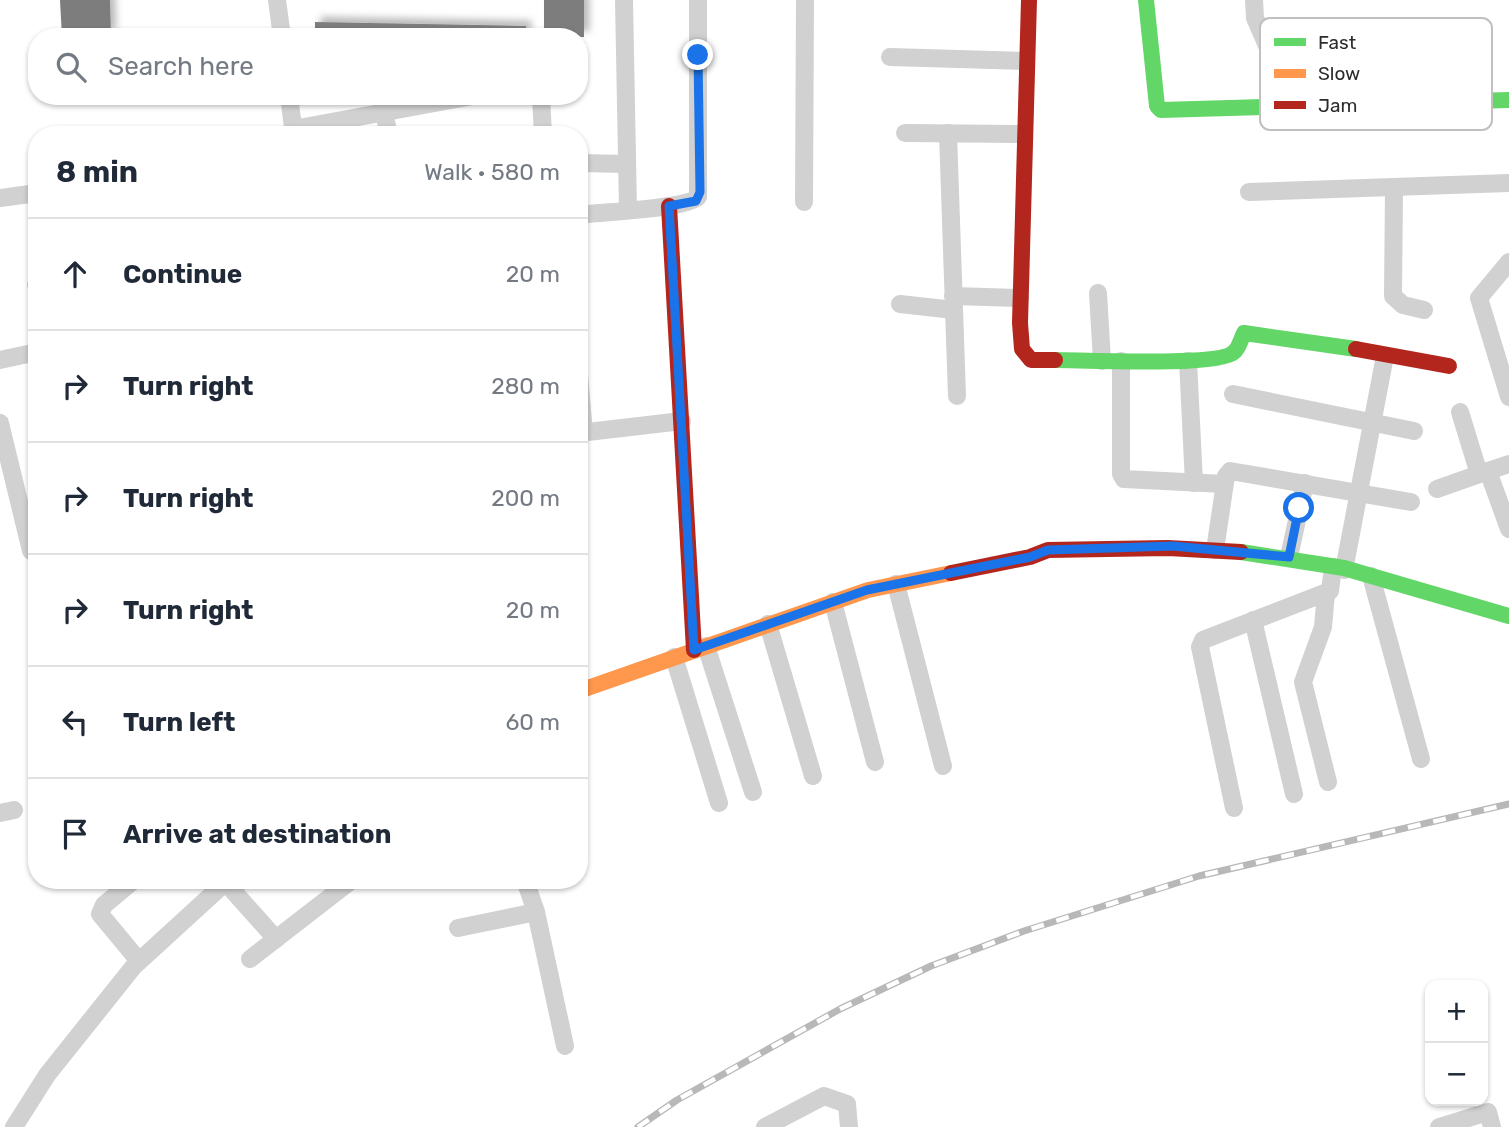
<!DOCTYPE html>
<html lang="en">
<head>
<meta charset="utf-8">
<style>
  :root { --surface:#fff; --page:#f2f2f3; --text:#1f2937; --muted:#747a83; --line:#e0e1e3 }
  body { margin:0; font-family:Rubik,sans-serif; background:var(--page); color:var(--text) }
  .controls { position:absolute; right:21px; bottom:21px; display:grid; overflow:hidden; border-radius:14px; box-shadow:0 2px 5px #0004 }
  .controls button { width:63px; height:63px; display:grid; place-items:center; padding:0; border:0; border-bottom:2px solid var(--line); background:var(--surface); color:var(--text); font:35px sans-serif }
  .stop { position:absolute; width:21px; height:21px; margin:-16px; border:5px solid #1a73e8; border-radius:50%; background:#fff }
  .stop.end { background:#1a73e8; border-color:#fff; box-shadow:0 2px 7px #0008 }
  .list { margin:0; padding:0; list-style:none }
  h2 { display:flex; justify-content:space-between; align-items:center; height:91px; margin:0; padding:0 28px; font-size:30px }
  h2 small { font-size:23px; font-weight:400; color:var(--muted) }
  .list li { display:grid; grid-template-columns:46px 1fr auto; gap:21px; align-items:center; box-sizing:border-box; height:112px; padding:0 28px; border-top:2px solid var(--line) }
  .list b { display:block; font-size:26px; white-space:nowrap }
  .list em { font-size:23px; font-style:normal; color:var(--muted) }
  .icon { flex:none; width:38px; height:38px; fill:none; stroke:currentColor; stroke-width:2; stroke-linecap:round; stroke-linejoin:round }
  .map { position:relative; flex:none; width:1509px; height:1127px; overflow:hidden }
  .search { position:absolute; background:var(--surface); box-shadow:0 2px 5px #0004; left:28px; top:28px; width:560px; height:77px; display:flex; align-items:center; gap:18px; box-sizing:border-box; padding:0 24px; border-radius:28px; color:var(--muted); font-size:26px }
  .panel { position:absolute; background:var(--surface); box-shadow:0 2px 5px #0004; left:28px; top:126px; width:560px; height:763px; border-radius:28px }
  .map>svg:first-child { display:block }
  .building { fill:#7d7d7d; filter:url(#shadow) }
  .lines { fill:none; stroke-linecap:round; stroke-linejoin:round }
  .street { stroke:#d1d1d1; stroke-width:18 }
  .fast { stroke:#63d668; stroke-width:16 }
  .slow { stroke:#ff974d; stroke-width:16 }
  .jam { stroke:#b3261e; stroke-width:16 }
  .rail-casing { stroke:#b8b8b8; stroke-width:7 }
  .rail { stroke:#fff; stroke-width:4.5; stroke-dasharray:13; stroke-linecap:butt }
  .route { stroke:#1a73e8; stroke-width:9 }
  .key { fill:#fff; stroke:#c0c0c0; stroke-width:2 }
  .key-label { font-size:19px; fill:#2c2c2c }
</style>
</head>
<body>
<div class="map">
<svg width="1509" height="1127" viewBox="0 0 1509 1127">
  <defs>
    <filter id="shadow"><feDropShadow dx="5.5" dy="-5.5" stdDeviation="3.5" flood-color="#0004"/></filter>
  </defs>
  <rect width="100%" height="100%" fill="#fff"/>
  <g class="building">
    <path d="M60,0H110L111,35L62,37Z"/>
    <rect x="544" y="0" width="40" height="37"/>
    <path d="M315,22L526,26V37H315Z"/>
  </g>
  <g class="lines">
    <g class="street">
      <path d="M277,0L282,37"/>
      <path d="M624,0L628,210"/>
      <path d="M1254,0L1255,18L1268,48L1324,51"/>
      <path d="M1302,50L1305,105"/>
      <path d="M890,57L1025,61"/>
      <path d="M289,96L294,135"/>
      <path d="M541,96L543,135"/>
      <path d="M384,113L389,135"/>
      <path d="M293,129L473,96"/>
      <path d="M905,133L1023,134"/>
      <path d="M948,133L957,396"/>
      <path d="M579,163L627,164"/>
      <path d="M1394,189L1393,296L1403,305L1424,310"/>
      <path d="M1249,192L1509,183"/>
      <path d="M0,198L37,193"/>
      <path d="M804,202L805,0"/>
      <path d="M579,215C601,212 686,209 698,197V0"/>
      <path d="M1509,262L1479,298L1509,397"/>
      <path d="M36,285H37"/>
      <path d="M1098,293L1102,361"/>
      <path d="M953,296L1020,298"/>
      <path d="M900,304L954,310"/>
      <path d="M0,360L37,352"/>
      <path d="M1121,361V474L1124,479L1224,484"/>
      <path d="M1188,361L1194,483"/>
      <path d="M579,375L584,432"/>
      <path d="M1233,394L1414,431"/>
      <path d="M1460,412L1479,474"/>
      <path d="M0,423L31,551"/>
      <path d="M579,433L682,421"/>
      <path d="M1509,464L1488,471L1509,529"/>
      <path d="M1437,489L1488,471"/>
      <path d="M1215,550L1226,476L1230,471L1411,502"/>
      <path d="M1289,557L1305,483"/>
      <path d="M1344,570L1385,356"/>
      <path d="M1371,576L1421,759"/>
      <path d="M896,584L943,766"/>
      <path d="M1326,593L1323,627L1303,682L1328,782"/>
      <path d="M833,602L875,762"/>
      <path d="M1253,620L1294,794"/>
      <path d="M768,624L813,776"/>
      <path d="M706,646L753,792"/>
      <path d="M674,657L719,803"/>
      <path d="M1234,808L1200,647L1203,640L1330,591L1333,567"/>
      <path d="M0,813L14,810"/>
      <path d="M134,880L104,905L100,914L139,961"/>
      <path d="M525,880L536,912L565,1046"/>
      <path d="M226,883L276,939"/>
      <path d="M458,928L536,912"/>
      <path d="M250,959L352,880"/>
      <path d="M14,1127L47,1075L134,966L228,880"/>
      <path d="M765,1127L824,1096L847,1104L849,1127"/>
      <path d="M1439,1127L1488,1112L1492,1127"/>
    </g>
    <g class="fast">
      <path d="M1146,0L1157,106L1161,110L1509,100"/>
      <path d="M1055,360C1082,360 1220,367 1234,352C1239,348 1241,339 1244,333L1356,349"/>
      <path d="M1241,552L1344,568L1509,616"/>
    </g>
    <path class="slow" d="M579,691L868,590L951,573"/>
    <g class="jam">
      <path d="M1029,0L1020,323L1022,349L1031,360H1055"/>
      <path d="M669,206L694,650"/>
      <path d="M1356,349L1449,366"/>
      <path d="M951,573L1030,557L1048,550L1168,548L1241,552"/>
    </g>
    <g class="rail-casing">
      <path id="rail" d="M638,1127L677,1100L840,1009L931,966L1024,931L1199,876L1509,804"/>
    </g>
    <use href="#rail" class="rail"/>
  </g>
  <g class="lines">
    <path class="route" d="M698,55L700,192L696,201L669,206L694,650L867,590L1030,557L1048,550L1173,546L1289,557L1299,508"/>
  </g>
  <rect x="1260" y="18" width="232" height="112" rx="10" class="key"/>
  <rect x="1274" y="38" width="32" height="8" fill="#63d668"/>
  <rect x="1274" y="69" width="32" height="9" fill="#ff974d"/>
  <rect x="1274" y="101" width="32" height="8" fill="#b3261e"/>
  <g class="key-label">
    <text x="1318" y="49">Fast</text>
    <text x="1318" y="80">Slow</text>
    <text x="1318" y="112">Jam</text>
  </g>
</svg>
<div class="controls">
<button>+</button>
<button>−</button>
</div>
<div class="stop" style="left:1299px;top:508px"></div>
<div class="stop end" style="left:698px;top:55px"></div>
<div class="search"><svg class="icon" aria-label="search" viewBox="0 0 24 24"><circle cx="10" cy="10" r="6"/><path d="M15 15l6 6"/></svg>Search here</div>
<section class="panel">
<h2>8 min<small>Walk · 580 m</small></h2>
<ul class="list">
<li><svg class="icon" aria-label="ahead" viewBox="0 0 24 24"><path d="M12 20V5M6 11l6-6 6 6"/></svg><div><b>Continue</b></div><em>20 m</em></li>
<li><svg class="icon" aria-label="right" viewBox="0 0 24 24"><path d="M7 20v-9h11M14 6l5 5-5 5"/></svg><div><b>Turn right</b></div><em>280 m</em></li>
<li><svg class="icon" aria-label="right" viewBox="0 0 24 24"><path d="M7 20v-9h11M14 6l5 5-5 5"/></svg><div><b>Turn right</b></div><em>200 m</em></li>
<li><svg class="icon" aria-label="right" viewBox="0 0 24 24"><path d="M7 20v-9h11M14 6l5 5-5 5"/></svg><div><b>Turn right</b></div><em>20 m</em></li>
<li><svg class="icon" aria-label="left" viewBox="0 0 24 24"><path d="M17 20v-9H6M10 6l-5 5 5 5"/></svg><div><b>Turn left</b></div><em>60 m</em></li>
<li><svg class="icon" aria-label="arrive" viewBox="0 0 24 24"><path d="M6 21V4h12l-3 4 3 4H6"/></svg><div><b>Arrive at destination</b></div></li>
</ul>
</section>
</div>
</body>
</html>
